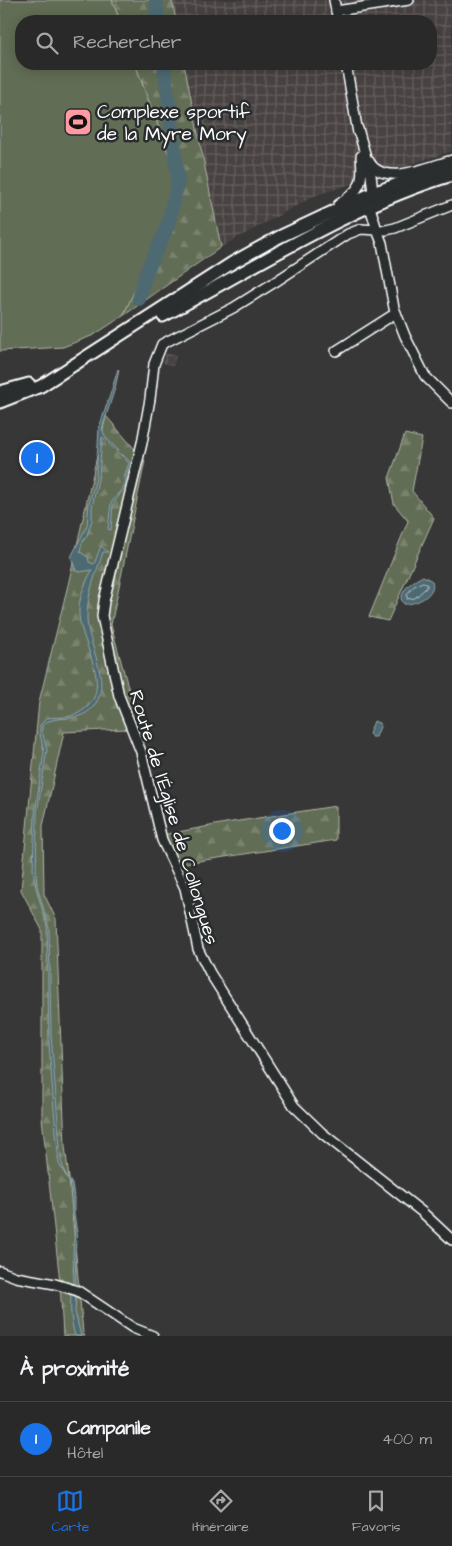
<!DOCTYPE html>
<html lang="fr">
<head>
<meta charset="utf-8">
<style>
  :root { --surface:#2a2929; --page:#363535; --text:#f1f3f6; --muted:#a5a6a8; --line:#464546; --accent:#1a73e8 }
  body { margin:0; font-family:"Architects Daughter",sans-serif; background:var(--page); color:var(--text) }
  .you { position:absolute; left:281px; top:830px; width:18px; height:18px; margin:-12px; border:4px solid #fff; border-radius:50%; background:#1a73e8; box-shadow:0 0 0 8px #1a73e833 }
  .badge { display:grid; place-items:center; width:32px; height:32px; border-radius:50%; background:var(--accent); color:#fff; font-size:16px; font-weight:700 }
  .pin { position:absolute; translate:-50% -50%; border:2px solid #fff; box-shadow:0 1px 5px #0006 }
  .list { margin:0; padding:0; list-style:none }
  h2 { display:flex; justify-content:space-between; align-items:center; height:65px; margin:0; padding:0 20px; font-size:21px }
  h2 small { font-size:16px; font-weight:400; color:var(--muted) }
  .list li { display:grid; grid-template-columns:32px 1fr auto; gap:15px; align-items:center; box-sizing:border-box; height:75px; padding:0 20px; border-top:1px solid var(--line) }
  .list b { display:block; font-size:19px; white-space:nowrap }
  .list p { margin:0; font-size:16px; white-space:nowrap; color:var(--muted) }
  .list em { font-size:16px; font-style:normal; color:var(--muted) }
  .icon { flex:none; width:28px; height:28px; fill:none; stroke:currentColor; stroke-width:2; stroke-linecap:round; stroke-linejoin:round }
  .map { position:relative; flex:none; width:452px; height:1336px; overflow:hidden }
  .search { position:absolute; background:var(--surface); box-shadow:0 2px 12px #0003; left:15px; right:15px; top:15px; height:55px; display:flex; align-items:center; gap:12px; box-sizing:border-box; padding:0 18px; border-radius:20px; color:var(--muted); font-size:19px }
  .sheet { height:140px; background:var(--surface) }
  nav { display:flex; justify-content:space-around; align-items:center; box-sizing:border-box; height:70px; border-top:1px solid var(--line); background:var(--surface); font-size:14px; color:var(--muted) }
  nav a { display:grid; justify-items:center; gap:2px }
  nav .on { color:var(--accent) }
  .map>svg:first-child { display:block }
  .industrial { fill:url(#industrial-grid) }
  .forest { fill:url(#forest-firs); stroke:#b0b6aa }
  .green { fill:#626d54; stroke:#b0b6aa }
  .water { fill:#4e6a72; stroke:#95a6aa }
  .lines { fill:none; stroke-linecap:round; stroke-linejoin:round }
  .shore { stroke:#b8c3c7; stroke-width:1 }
  .river { stroke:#4e6a72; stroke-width:14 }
  .minor-casing { stroke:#fff; stroke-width:12 }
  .major-casing { stroke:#fff; stroke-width:15 }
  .minor { stroke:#2a2d2e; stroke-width:9 }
  .major { stroke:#2a2d2e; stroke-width:11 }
  .labels { text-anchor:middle; stroke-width:5; stroke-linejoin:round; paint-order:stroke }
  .poi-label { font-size:19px; fill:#fff; stroke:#2a2d2e; text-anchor:start }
  .street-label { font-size:19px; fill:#fff; stroke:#2a2d2e }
</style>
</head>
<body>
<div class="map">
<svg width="452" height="1336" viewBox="0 0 452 1336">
  <defs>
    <pattern id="industrial-grid" width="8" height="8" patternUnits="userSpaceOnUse" patternTransform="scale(1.25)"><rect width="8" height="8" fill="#494342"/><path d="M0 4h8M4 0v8" fill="none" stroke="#645f5e"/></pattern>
    <pattern id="forest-firs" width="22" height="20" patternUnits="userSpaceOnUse" patternTransform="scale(1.25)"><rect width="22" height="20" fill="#626d54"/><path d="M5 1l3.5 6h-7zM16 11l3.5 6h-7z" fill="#7a836e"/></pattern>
  </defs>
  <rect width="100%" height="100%" fill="#383737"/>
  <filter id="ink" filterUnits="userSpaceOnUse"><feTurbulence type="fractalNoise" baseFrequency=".02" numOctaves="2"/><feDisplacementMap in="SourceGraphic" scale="10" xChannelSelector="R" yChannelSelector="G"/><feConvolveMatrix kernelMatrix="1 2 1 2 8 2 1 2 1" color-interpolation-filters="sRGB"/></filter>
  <g filter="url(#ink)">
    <g class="industrial">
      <path d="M172,0H452V151L314,196L221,247L184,64H431V21H176Z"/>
      <path d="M166,353L176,356L173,366L163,363Z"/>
    </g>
    <g class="forest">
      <path d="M112,0H172L176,21H120Z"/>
      <path d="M135,64H184L221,247L123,316L178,180Z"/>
      <path d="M106,416L145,461L111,625L133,705L127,729L64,732L43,826L44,894L56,919L65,1146L69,1178L83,1333L85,1336H63L60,1282L42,1118V930L21,890L39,702L68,585Z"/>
      <path d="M405,434L422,438L412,491L434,518L388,621L369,617L408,521L394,504L389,478Z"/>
      <path d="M336,806V840L179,864L162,835L226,823Z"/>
    </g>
    <path class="green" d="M0,0H112L120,21H21V64H135L178,180L168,217L123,316L94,335L63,347L0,351Z"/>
    <g class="water">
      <path d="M118,369L119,370L115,388L102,429L106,438L131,463L126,476L125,487L113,504L111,530L108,529L111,503L123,487L124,477L129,463L102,437L99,475L92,507V520L87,535L82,543L80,552L88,557L89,562L94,564L101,546L108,552H103C96,574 87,594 87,618C87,643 111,679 96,703C81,727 52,712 42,726V731L47,750L37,813L36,872L37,886L49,928L51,1035L61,1160L64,1171L72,1184L74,1196V1214L77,1233L75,1253L76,1288L74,1287L73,1252L75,1229L72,1211V1194L70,1183L59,1164L54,1109L49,1044L47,926L36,888L33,869L35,813L44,752L40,733V725L47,718C56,717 66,718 74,715C121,696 80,645 79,614C78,598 85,584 92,570L80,572L76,571L71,557L87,526L89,504L96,478L99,428L111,392Z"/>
      <path d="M423,576L432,581C437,594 416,605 404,604L401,599C404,586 412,582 423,576Z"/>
      <path d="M374,721L381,724L376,737H372L369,734Z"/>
      <path d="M71,1294L76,1297L75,1312L81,1336H75C71,1322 70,1309 71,1294Z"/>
    </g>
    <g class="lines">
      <path class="shore" d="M423,582L427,584V587L415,598L407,599V594L413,587Z"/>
      <g class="river">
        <path d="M156,0L158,21"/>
        <path d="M139,299L146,273L168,225L178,180L164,64"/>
      </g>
      <g class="minor-casing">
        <g id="minor">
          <path d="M334,0L338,21"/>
          <path d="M336,11L409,0"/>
          <path d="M346,64L358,133"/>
          <path d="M358,129L371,175L373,193L370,207L377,230H386L395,228L452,205"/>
          <path d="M369,161C383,188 430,166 452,160"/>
          <path d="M338,205C361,189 364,184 361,156"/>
          <path d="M336,351L396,313"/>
          <path d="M452,403L425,376L405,336L394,308L382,243L377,230L361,229L348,234L275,282L233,308L162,344L154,364L150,399L142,443L104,601L102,616L119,696L141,752L162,840L185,888L198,949L210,973L294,1106L322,1133L422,1212L452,1240"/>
          <path d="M0,1271L16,1277L55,1284L78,1291L133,1328L153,1336"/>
        </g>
      </g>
      <g class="major-casing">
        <g id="major">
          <path d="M163,316C257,266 349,206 452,175"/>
          <path d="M0,392L29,384"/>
          <path d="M0,402L41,386L232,263L279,237L373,193L452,165"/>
        </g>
      </g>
      <use href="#minor" class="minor"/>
      <use href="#major" class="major"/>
    </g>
  </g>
  <defs>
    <g id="stadium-square" transform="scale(1.4375)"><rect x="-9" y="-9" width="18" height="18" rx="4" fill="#ff9aa2" stroke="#2a2d2e"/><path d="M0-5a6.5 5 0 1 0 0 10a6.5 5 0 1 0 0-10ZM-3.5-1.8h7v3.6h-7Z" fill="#111"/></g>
  </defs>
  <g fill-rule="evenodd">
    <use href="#stadium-square" x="78" y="122"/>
  </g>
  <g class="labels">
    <g class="poi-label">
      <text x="97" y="118">Complexe sportif<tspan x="97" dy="22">de la Myre Mory</tspan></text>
    </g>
    <g class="street-label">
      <text transform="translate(175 817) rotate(73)" y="7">Route de l’Église de Collongues</text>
    </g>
  </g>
</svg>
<div class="you"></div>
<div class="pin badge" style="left:37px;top:458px">1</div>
<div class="search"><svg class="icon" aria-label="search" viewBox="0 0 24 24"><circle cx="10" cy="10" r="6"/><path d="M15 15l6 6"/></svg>Rechercher</div>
</div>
<section class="sheet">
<h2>À proximité<small></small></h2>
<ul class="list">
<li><span class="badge">1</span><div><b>Campanile</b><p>Hôtel</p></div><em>400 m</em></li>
</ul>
</section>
<nav>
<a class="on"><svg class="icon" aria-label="map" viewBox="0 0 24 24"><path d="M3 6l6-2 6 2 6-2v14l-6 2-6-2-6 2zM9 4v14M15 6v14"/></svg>Carte</a>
<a><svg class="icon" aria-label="directions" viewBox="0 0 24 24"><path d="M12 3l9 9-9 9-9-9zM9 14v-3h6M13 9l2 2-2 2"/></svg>Itinéraire</a>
<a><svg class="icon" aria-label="saved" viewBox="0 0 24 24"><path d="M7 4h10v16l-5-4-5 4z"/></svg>Favoris</a>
</nav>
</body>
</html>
